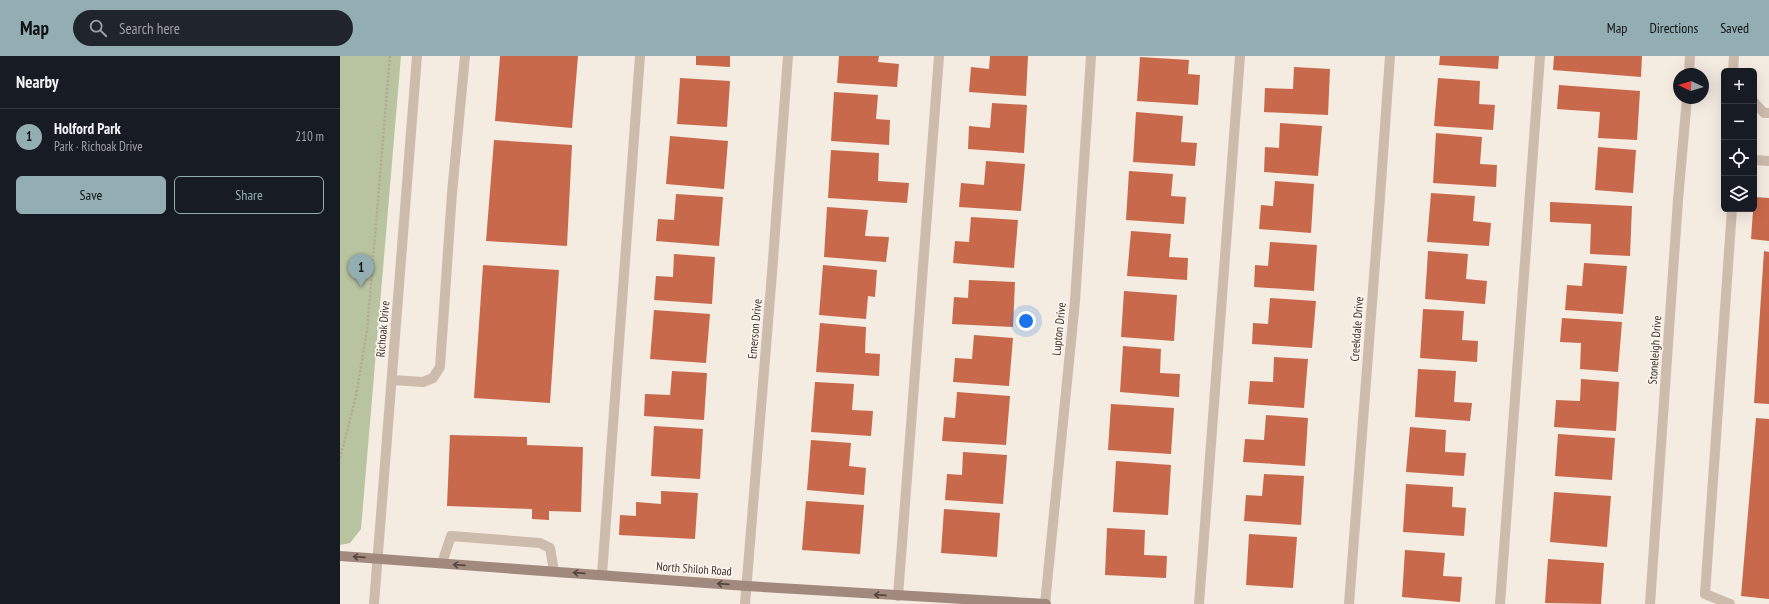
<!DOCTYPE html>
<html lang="en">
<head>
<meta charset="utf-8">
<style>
  :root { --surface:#171b24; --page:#20242c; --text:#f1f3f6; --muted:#9ea1a6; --line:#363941; --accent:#92aeb2 }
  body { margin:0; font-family:"PT Sans Narrow",sans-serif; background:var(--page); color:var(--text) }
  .controls { position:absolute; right:12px; top:12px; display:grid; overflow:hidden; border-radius:6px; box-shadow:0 4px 16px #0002 }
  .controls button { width:36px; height:36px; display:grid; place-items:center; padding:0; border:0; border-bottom:1px solid var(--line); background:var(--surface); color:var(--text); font:20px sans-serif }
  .compass { position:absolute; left:1333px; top:12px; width:36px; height:36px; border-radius:50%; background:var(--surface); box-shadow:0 4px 16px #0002; rotate:274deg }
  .you { position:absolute; left:686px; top:265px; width:14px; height:14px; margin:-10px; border:3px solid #fff; border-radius:50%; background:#1a73e8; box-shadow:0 0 0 6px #1a73e833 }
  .badge { display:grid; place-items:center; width:26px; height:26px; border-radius:50%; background:var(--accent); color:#111; font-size:13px; font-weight:700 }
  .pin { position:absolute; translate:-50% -33px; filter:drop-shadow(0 1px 2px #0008) }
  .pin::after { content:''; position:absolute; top:21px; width:14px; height:12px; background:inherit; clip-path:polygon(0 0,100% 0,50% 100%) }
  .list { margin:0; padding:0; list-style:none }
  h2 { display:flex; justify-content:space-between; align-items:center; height:52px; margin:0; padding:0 16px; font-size:17px }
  h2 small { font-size:13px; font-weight:400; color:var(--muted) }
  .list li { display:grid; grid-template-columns:26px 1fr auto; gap:12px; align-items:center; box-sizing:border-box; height:56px; padding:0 16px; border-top:1px solid var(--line) }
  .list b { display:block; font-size:15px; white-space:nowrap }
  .list p { margin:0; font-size:13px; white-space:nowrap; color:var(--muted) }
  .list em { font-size:13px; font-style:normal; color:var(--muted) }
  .actions { display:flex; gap:8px; padding:12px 16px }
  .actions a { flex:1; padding:9px 0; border:1px solid var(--accent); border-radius:6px; text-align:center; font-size:14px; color:var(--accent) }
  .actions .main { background:var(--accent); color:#111 }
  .icon { flex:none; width:22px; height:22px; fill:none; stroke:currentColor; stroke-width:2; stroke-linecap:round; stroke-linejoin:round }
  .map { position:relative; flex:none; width:1429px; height:548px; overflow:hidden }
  header { display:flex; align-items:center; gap:24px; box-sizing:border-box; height:56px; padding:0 20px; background:var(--accent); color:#111 }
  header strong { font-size:19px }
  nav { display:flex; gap:22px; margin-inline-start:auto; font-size:14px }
  .search { width:280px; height:36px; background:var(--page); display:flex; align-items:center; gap:10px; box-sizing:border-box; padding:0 14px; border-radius:22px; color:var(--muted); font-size:15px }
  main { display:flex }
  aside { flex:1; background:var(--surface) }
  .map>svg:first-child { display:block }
  .green { fill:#b8c4a0 }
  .building { fill:#c8694b }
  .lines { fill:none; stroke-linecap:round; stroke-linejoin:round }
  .path { stroke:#b9a596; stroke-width:2.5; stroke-dasharray:2 2; stroke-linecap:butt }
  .service { stroke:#cdbbac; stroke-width:10 }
  .minor { stroke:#cdbbac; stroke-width:10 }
  .tertiary { stroke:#cdbbac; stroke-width:10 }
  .secondary { stroke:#a18a7d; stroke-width:10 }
  .oneway { stroke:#544640 }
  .labels { text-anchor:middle; stroke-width:3.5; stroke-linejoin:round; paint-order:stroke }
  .street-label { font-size:12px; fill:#3b302b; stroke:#fbf5ee }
</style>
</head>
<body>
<header>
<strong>Map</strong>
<div class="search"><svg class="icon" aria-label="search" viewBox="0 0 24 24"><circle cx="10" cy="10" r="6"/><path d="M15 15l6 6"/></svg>Search here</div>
<nav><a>Map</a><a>Directions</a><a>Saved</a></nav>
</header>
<main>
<aside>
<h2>Nearby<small></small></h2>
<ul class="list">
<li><span class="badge">1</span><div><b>Holford Park</b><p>Park · Richoak Drive</p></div><em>210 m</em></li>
</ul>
<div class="actions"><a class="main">Save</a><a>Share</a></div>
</aside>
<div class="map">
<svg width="1429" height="548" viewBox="0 0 1429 548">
  <rect width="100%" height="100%" fill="#f4ebe1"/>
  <path class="green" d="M0,0H61L21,473L10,487L0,489Z"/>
  <g class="building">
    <path d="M160,0H238L232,72L155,65Z"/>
    <path d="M356,0H390V11L356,9Z"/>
    <path d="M499,0H539L538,6L559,8L557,31L497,27Z"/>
    <path d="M650,0H688L686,40L629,36L631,11L649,13Z"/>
    <path d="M1100,0H1159L1158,13L1099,9Z"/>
    <path d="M1214,0H1302L1301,21L1213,14Z"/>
    <path d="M800,1L849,4L848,18L860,19L858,49L797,45Z"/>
    <path d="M954,11L990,13L988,59L924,56L925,32L953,33Z"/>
    <path d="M340,22L390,25L387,71L337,68Z"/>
    <path d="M1098,22L1140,25L1139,48L1155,49L1153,74L1094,70Z"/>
    <path d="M1219,29L1300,35L1297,84L1258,82L1260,56L1217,53Z"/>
    <path d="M494,36L538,39L536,63L550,64L549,89L491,85Z"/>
    <path d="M652,47L687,49L684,97L628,93L629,70L650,72Z"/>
    <path d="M796,56L843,60L841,86L857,87L855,110L793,106Z"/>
    <path d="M940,67L982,70L978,120L924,116L925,91L939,92Z"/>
    <path d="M1096,77L1142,81L1140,108L1157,109L1156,131L1093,127Z"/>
    <path d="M330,80L388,85L384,133L326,128Z"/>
    <path d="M154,84L232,89L227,190L146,185Z"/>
    <path d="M1258,91L1296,94L1293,137L1255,134Z"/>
    <path d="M491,94L539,97L538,125L569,127L567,147L488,142Z"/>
    <path d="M646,105L685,108L681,155L619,151L621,127L644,129Z"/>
    <path d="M789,115L833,118L831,140L846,141L844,168L786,164Z"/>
    <path d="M935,125L974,128L971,177L919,173L921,149L933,150Z"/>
    <path d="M1091,137L1135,140L1133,165L1151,167L1149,190L1087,186Z"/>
    <path d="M336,138L383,141L379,190L316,185L318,163L334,164Z"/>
    <path d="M1414,141L1429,142V185L1411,183Z"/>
    <path d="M1210,146L1292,150L1290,200L1250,198L1251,168L1210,166Z"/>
    <path d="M487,151L528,154L525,180L549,181L546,206L484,201Z"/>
    <path d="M631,161L678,164L674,212L613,207L615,185L629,186Z"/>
    <path d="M791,175L831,178L829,201L848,202L847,224L787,220Z"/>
    <path d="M930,186L977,189L974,235L914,231L915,209L928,210Z"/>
    <path d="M1088,195L1128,198L1126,223L1147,225L1145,248L1085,243Z"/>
    <path d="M1424,195L1429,196V348L1414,347Z"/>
    <path d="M334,198L375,201L372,248L314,244L316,220L333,221Z"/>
    <path d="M1244,207L1287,210L1283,258L1225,254L1227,229L1242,230Z"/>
    <path d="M143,209L219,214L210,347L134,342Z"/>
    <path d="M483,209L537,214L535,241L528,240L526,263L479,259Z"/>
    <path d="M629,224L675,226L673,271L612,268L614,241L628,242Z"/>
    <path d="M784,235L837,239L834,285L781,281Z"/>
    <path d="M930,242L976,245L972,292L912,288L913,267L928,268Z"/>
    <path d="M1083,253L1124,255L1122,284L1138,285L1137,306L1080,302Z"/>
    <path d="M314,254L370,258L366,307L310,303Z"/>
    <path d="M1222,262L1282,266L1278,316L1240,313L1241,287L1220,286Z"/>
    <path d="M480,267L526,271L525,297L540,298L539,320L476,316Z"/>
    <path d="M634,279L673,282L669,330L613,326L615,302L632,303Z"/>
    <path d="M783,290L821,293L820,317L840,318L839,341L780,336Z"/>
    <path d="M934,301L968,303L964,352L908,348L910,325L933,326Z"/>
    <path d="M1078,313L1116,315L1114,346L1132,347L1130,365L1075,361Z"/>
    <path d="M332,315L367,317L364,364L304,360L305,338L330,339Z"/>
    <path d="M1241,323L1279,326L1276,375L1214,371L1216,344L1240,345Z"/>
    <path d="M475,326L514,328L512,354L533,355L531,380L471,376Z"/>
    <path d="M617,336L670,340L666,389L602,385L604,361L615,362Z"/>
    <path d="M771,348L834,352L831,398L768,394Z"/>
    <path d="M926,359L968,362L965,410L903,406L905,383L924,384Z"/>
    <path d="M1416,362L1429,363V543L1401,540Z"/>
    <path d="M314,370L363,373L360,423L311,420Z"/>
    <path d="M1070,371L1106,374L1105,396L1126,397L1124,420L1066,416Z"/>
    <path d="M1218,378L1275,382L1272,424L1215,420Z"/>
    <path d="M110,379L187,381V389L243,391L241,456L209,455V464L192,463V453L107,450Z"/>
    <path d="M471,384L511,387L509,410L526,412L524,439L467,434Z"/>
    <path d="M623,396L667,399L663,448L605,444L607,418L622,419Z"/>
    <path d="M776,405L831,409L828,459L773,456Z"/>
    <path d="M924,418L964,420L961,469L904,465L906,439L922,440Z"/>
    <path d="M1066,428L1113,431L1112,451L1126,452L1124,480L1063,476Z"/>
    <path d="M321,435L358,437L355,483L279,479L280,459L296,460V446L321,448Z"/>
    <path d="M1214,436L1271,440L1267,491L1210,486Z"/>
    <path d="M466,445L524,449L520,498L462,494Z"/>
    <path d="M604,453L660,457L657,501L601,497Z"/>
    <path d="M767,472L805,474L804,499L827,500L826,522L765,519Z"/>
    <path d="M909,478L957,481L953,532L906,529Z"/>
    <path d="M1065,494L1105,497L1103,520L1122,521L1120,546L1062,541Z"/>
    <path d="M1208,503L1264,507L1261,548L1205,547Z"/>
  </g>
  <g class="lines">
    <path class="path" d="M0,402L16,340L27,275L50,0"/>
    <g class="service">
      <path d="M1393,15L1394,0"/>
      <path d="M1414,46L1424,57H1429"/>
      <path d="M1414,104L1429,105"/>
      <path d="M52,324L83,326L93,322L100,311L112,137L125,0"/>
      <path d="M102,507L111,480L200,487L210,492L214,515"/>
      <path d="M262,519L300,0"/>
      <path d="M558,540C570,360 584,180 599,0"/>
      <path d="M859,548L900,0"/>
      <path d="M1160,548L1200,0"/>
      <path d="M1390,548L1365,538L1392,153"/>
    </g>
    <g class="minor">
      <path d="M1349,18L1350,0"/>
      <path d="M405,548L432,217L448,0"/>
      <path d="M705,548L735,245L751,0"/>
      <path d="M1009,548L1039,155L1050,0"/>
      <path d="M1310,548L1338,144L1347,42"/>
    </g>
    <path class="tertiary" d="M34,548L77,0"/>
    <path class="secondary" d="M0,500L407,530L706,548"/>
  </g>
  <defs><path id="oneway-shaft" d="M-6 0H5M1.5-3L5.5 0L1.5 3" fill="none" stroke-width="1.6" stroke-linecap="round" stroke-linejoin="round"/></defs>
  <g class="oneway">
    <use href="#oneway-shaft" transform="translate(19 501) rotate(-176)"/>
    <use href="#oneway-shaft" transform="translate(119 509) rotate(-176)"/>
    <use href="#oneway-shaft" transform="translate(239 517) rotate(-176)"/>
    <use href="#oneway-shaft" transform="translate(383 528) rotate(-176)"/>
    <use href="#oneway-shaft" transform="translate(540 539) rotate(-176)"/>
  </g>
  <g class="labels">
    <g class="street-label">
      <text transform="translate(43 273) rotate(-85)" y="4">Richoak Drive</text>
      <text transform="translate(415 273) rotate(-85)" y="4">Emerson Drive</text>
      <text transform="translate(719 273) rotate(-84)" y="4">Lupton Drive</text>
      <text transform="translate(1017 273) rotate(-86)" y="4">Creekdale Drive</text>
      <text transform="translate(1315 294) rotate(-86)" y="4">Stoneleigh Drive</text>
      <text transform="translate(354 513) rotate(4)" y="4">North Shiloh Road</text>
    </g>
  </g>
</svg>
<div class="controls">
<button>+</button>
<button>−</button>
<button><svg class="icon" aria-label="locate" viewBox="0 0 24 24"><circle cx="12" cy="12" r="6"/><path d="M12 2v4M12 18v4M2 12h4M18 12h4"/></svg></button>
<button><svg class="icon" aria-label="layers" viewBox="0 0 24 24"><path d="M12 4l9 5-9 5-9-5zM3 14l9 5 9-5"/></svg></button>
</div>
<svg class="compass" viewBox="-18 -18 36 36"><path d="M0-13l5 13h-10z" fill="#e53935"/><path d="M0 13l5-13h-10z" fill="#9ea1a6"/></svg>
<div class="you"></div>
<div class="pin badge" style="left:21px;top:231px">1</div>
</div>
</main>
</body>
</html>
